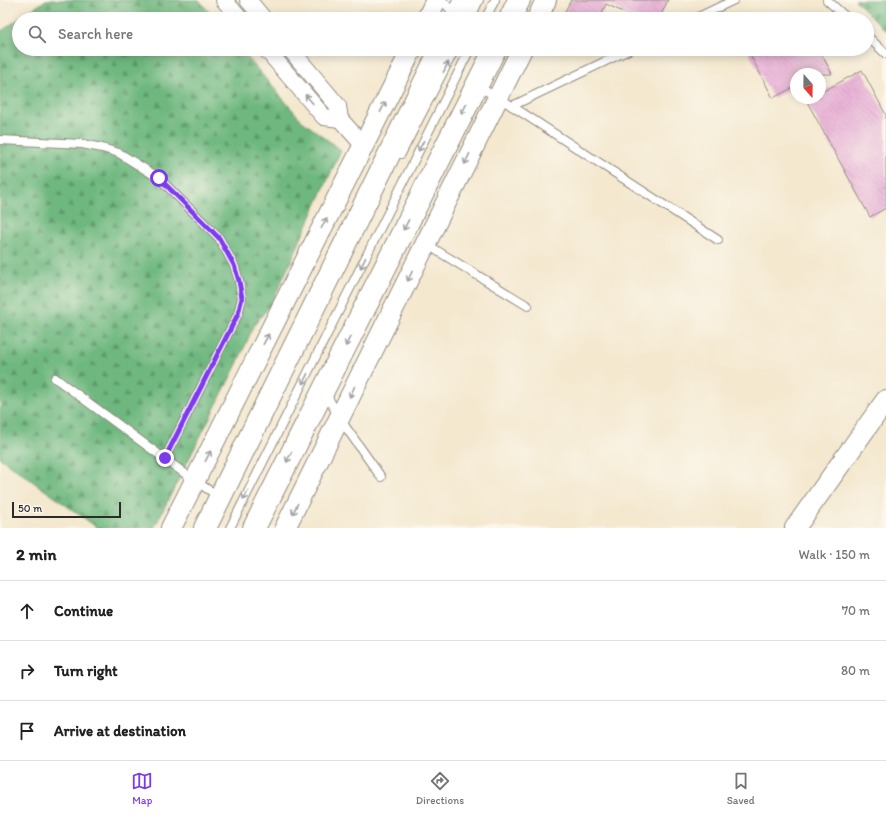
<!DOCTYPE html>
<html lang="en">
<head>
<meta charset="utf-8">
<style>
  :root { --surface:#fff; --page:#f2f2f2; --text:#202124; --muted:#757577; --line:#e0e0e0; --accent:#7c3aed }
  body { margin:0; font-family:Itim,sans-serif; background:var(--page); color:var(--text) }
  .compass { position:absolute; left:790px; top:68px; width:36px; height:36px; border-radius:50%; background:var(--surface); box-shadow:0 2px 10px #0003; rotate:160deg }
  .scale { position:absolute; left:12px; bottom:10px; width:109px; box-sizing:border-box; padding-left:4px; border:2px solid #2b2b2b; border-top:0; font-size:11px; line-height:14px; white-space:nowrap; color:#2b2b2b; -webkit-text-stroke:3px #fbf7ec; paint-order:stroke }
  .stop { position:absolute; width:12px; height:12px; margin:-9px; border:3px solid #7c3aed; border-radius:50%; background:#fff }
  .stop.end { background:#7c3aed; border-color:#fff; box-shadow:0 1px 4px #0008 }
  .list { margin:0; padding:0; list-style:none }
  h2 { display:flex; justify-content:space-between; align-items:center; height:52px; margin:0; padding:0 16px; font-size:17px }
  h2 small { font-size:13px; font-weight:400; color:var(--muted) }
  .list li { display:grid; grid-template-columns:26px 1fr auto; gap:12px; align-items:center; box-sizing:border-box; height:60px; padding:0 16px; border-top:1px solid var(--line) }
  .list b { display:block; font-size:15px; white-space:nowrap }
  .list em { font-size:13px; font-style:normal; color:var(--muted) }
  .icon { flex:none; width:22px; height:22px; fill:none; stroke:currentColor; stroke-width:2; stroke-linecap:round; stroke-linejoin:round }
  .map { position:relative; flex:none; width:886px; height:528px; overflow:hidden }
  .search { position:absolute; background:var(--surface); box-shadow:0 2px 10px #0003; left:12px; right:12px; top:12px; height:44px; display:flex; align-items:center; gap:10px; box-sizing:border-box; padding:0 14px; border-radius:22px; color:var(--muted); font-size:15px }
  .sheet { height:232px; background:var(--surface) }
  nav { display:flex; justify-content:space-around; align-items:center; box-sizing:border-box; height:56px; border-top:1px solid var(--line); background:var(--surface); font-size:11px; color:var(--muted) }
  nav a { display:grid; justify-items:center; gap:2px }
  nav .on { color:var(--accent) }
  .map>svg:first-child { display:block }
  .forest { fill:url(#forest-firs); stroke:#4c7255 }
  .building { fill:url(#building-back-hatch) }
  .lines { fill:none; stroke-linecap:round; stroke-linejoin:round }
  .service-casing { stroke:#908a7d; stroke-width:10 }
  .minor-casing { stroke:#908a7d; stroke-width:18 }
  .tertiary-casing { stroke:#908a7d; stroke-width:22 }
  .primary-casing { stroke:#908a7d; stroke-width:24 }
  .service { stroke:#fff; stroke-width:8 }
  .minor { stroke:#fff; stroke-width:16 }
  .tertiary { stroke:#fff; stroke-width:20 }
  .primary { stroke:#fff; stroke-width:22 }
  .oneway { stroke:#a0a0a0 }
  .route { stroke:#7c3aed; stroke-width:5 }
</style>
</head>
<body>
<div class="map">
<svg width="886" height="528" viewBox="0 0 886 528">
  <defs>
    <pattern id="forest-firs" width="22" height="20" patternUnits="userSpaceOnUse"><rect width="22" height="20" fill="#6eb87f"/><path d="M5 1l3.5 6h-7zM16 11l3.5 6h-7z" fill="#5b9668"/></pattern>
    <pattern id="building-back-hatch" width="6" height="6" patternUnits="userSpaceOnUse"><rect width="6" height="6" fill="#e8a9d5"/><path d="M-1 5l2 2M0 0l6 6M5-1l2 2" fill="none" stroke="#bc8aad"/></pattern>
  </defs>
  <rect width="100%" height="100%" fill="#fbf7ec"/>
  <filter id="ink" filterUnits="userSpaceOnUse"><feTurbulence type="fractalNoise" baseFrequency=".025" numOctaves="2"/><feDisplacementMap in="SourceGraphic" scale="8" xChannelSelector="R" yChannelSelector="G"/><feConvolveMatrix kernelMatrix="1 2 1 2 8 2 1 2 1" color-interpolation-filters="sRGB"/></filter>
  <filter id="wash" filterUnits="userSpaceOnUse"><feTurbulence type="fractalNoise" baseFrequency=".012" numOctaves="4" result="noise"/><feDisplacementMap in="SourceGraphic" scale="16" xChannelSelector="R" yChannelSelector="G"/><feGaussianBlur stdDeviation="0.9" result="paint"/><feColorMatrix in="noise" values="0 0 0 0 0 0 0 0 0 0 0 0 0 0 0 0 0 1.4 0 .05"/><feComposite in="paint" operator="in"/></filter>
  <g filter="url(#wash)">
    <rect width="100%" height="100%" fill="#f4e8cf"/>
    <g class="forest">
      <path d="M46,0H199L215,19H19V49H240L302,121L341,150L272,303L254,325L237,364L154,528H98L0,458V32Z"/>
      <path d="M855,0H886V31Z"/>
    </g>
    <g id="blocks">
      <g class="building">
        <path d="M571,0H668L659,19H638L606,4L599,19H561Z"/>
        <path d="M747,49H819L832,74H796V86L773,98Z"/>
        <path d="M862,70L886,115V208L870,217L805,98H820V93Z"/>
      </g>
    </g>
  </g>
  <g filter="url(#ink)">
    <use href="#blocks" fill-opacity="0" stroke="#908a7d" stroke-width="1"/>
    <g class="lines">
      <g class="service-casing">
        <g id="service">
          <path d="M442,0L456,16"/>
          <path d="M827,0L848,19"/>
          <path d="M470,19L479,0"/>
          <path d="M485,19L495,0"/>
          <path d="M694,19L734,0"/>
          <path d="M867,36L886,54"/>
          <path d="M478,87L498,97L718,240"/>
          <path d="M512,106L631,49"/>
          <path d="M0,140L82,144L102,148L119,153L159,178L219,238L234,265L239,281L242,298L238,314L165,458"/>
          <path d="M401,154L455,49"/>
          <path d="M426,244L528,306"/>
          <path d="M55,378L195,481L220,497"/>
          <path d="M325,392L340,419L381,477"/>
          <path d="M230,528L470,49"/>
        </g>
      </g>
      <g class="minor-casing">
        <g id="minor">
          <path d="M224,0L240,19"/>
          <path d="M248,0L264,19"/>
          <path d="M266,49L324,117L340,119"/>
          <path d="M290,49L338,106L340,119L363,145"/>
        </g>
      </g>
      <g class="tertiary-casing">
        <g id="tertiary">
          <path d="M427,19L436,0"/>
          <path d="M537,19L546,0"/>
          <path d="M171,528L412,49"/>
          <path d="M285,528L522,49"/>
          <path d="M795,528L886,400"/>
        </g>
      </g>
      <g class="primary-casing">
        <g id="primary">
          <path d="M456,19L465,0"/>
          <path d="M510,19L519,0"/>
          <path d="M205,528L441,49"/>
          <path d="M254,528L495,49"/>
        </g>
      </g>
      <use href="#service" class="service"/>
      <use href="#minor" class="minor"/>
      <use href="#tertiary" class="tertiary"/>
      <use href="#primary" class="primary"/>
    </g>
    <defs><path id="oneway-shaft" d="M-6 0H5M1.5-3L5.5 0L1.5 3" fill="none" stroke-width="1.6" stroke-linecap="round" stroke-linejoin="round"/></defs>
    <g class="oneway">
      <use href="#oneway-shaft" transform="translate(446 67) rotate(-63)"/>
      <use href="#oneway-shaft" transform="translate(309 99) rotate(-131)"/>
      <use href="#oneway-shaft" transform="translate(383 107) rotate(-63)"/>
      <use href="#oneway-shaft" transform="translate(464 109) rotate(117)"/>
      <use href="#oneway-shaft" transform="translate(421 146) rotate(117)"/>
      <use href="#oneway-shaft" transform="translate(467 159) rotate(116)"/>
      <use href="#oneway-shaft" transform="translate(324 223) rotate(-63)"/>
      <use href="#oneway-shaft" transform="translate(406 225) rotate(117)"/>
      <use href="#oneway-shaft" transform="translate(363 263) rotate(116)"/>
      <use href="#oneway-shaft" transform="translate(410 276) rotate(116)"/>
      <use href="#oneway-shaft" transform="translate(266 339) rotate(-63)"/>
      <use href="#oneway-shaft" transform="translate(348 341) rotate(116)"/>
      <use href="#oneway-shaft" transform="translate(305 379) rotate(116)"/>
      <use href="#oneway-shaft" transform="translate(352 392) rotate(115)"/>
      <use href="#oneway-shaft" transform="translate(208 456) rotate(-63)"/>
      <use href="#oneway-shaft" transform="translate(289 457) rotate(116)"/>
      <use href="#oneway-shaft" transform="translate(246 495) rotate(117)"/>
      <use href="#oneway-shaft" transform="translate(295 509) rotate(117)"/>
    </g>
  </g>
  <g class="lines" filter="url(#ink)">
    <path class="route" d="M159,178L219,238L234,265L239,281L242,298L238,314L165,458"/>
  </g>
</svg>
<svg class="compass" viewBox="-18 -18 36 36"><path d="M0-13l5 13h-10z" fill="#e53935"/><path d="M0 13l5-13h-10z" fill="#757577"/></svg>
<div class="scale">50 m</div>
<div class="stop" style="left:159px;top:178px"></div>
<div class="stop end" style="left:165px;top:458px"></div>
<div class="search"><svg class="icon" aria-label="search" viewBox="0 0 24 24"><circle cx="10" cy="10" r="6"/><path d="M15 15l6 6"/></svg>Search here</div>
</div>
<section class="sheet">
<h2>2 min<small>Walk · 150 m</small></h2>
<ul class="list">
<li><svg class="icon" aria-label="ahead" viewBox="0 0 24 24"><path d="M12 20V5M6 11l6-6 6 6"/></svg><div><b>Continue</b></div><em>70 m</em></li>
<li><svg class="icon" aria-label="right" viewBox="0 0 24 24"><path d="M7 20v-9h11M14 6l5 5-5 5"/></svg><div><b>Turn right</b></div><em>80 m</em></li>
<li><svg class="icon" aria-label="arrive" viewBox="0 0 24 24"><path d="M6 21V4h12l-3 4 3 4H6"/></svg><div><b>Arrive at destination</b></div></li>
</ul>
</section>
<nav>
<a class="on"><svg class="icon" aria-label="map" viewBox="0 0 24 24"><path d="M3 6l6-2 6 2 6-2v14l-6 2-6-2-6 2zM9 4v14M15 6v14"/></svg>Map</a>
<a><svg class="icon" aria-label="directions" viewBox="0 0 24 24"><path d="M12 3l9 9-9 9-9-9zM9 14v-3h6M13 9l2 2-2 2"/></svg>Directions</a>
<a><svg class="icon" aria-label="saved" viewBox="0 0 24 24"><path d="M7 4h10v16l-5-4-5 4z"/></svg>Saved</a>
</nav>
</body>
</html>
